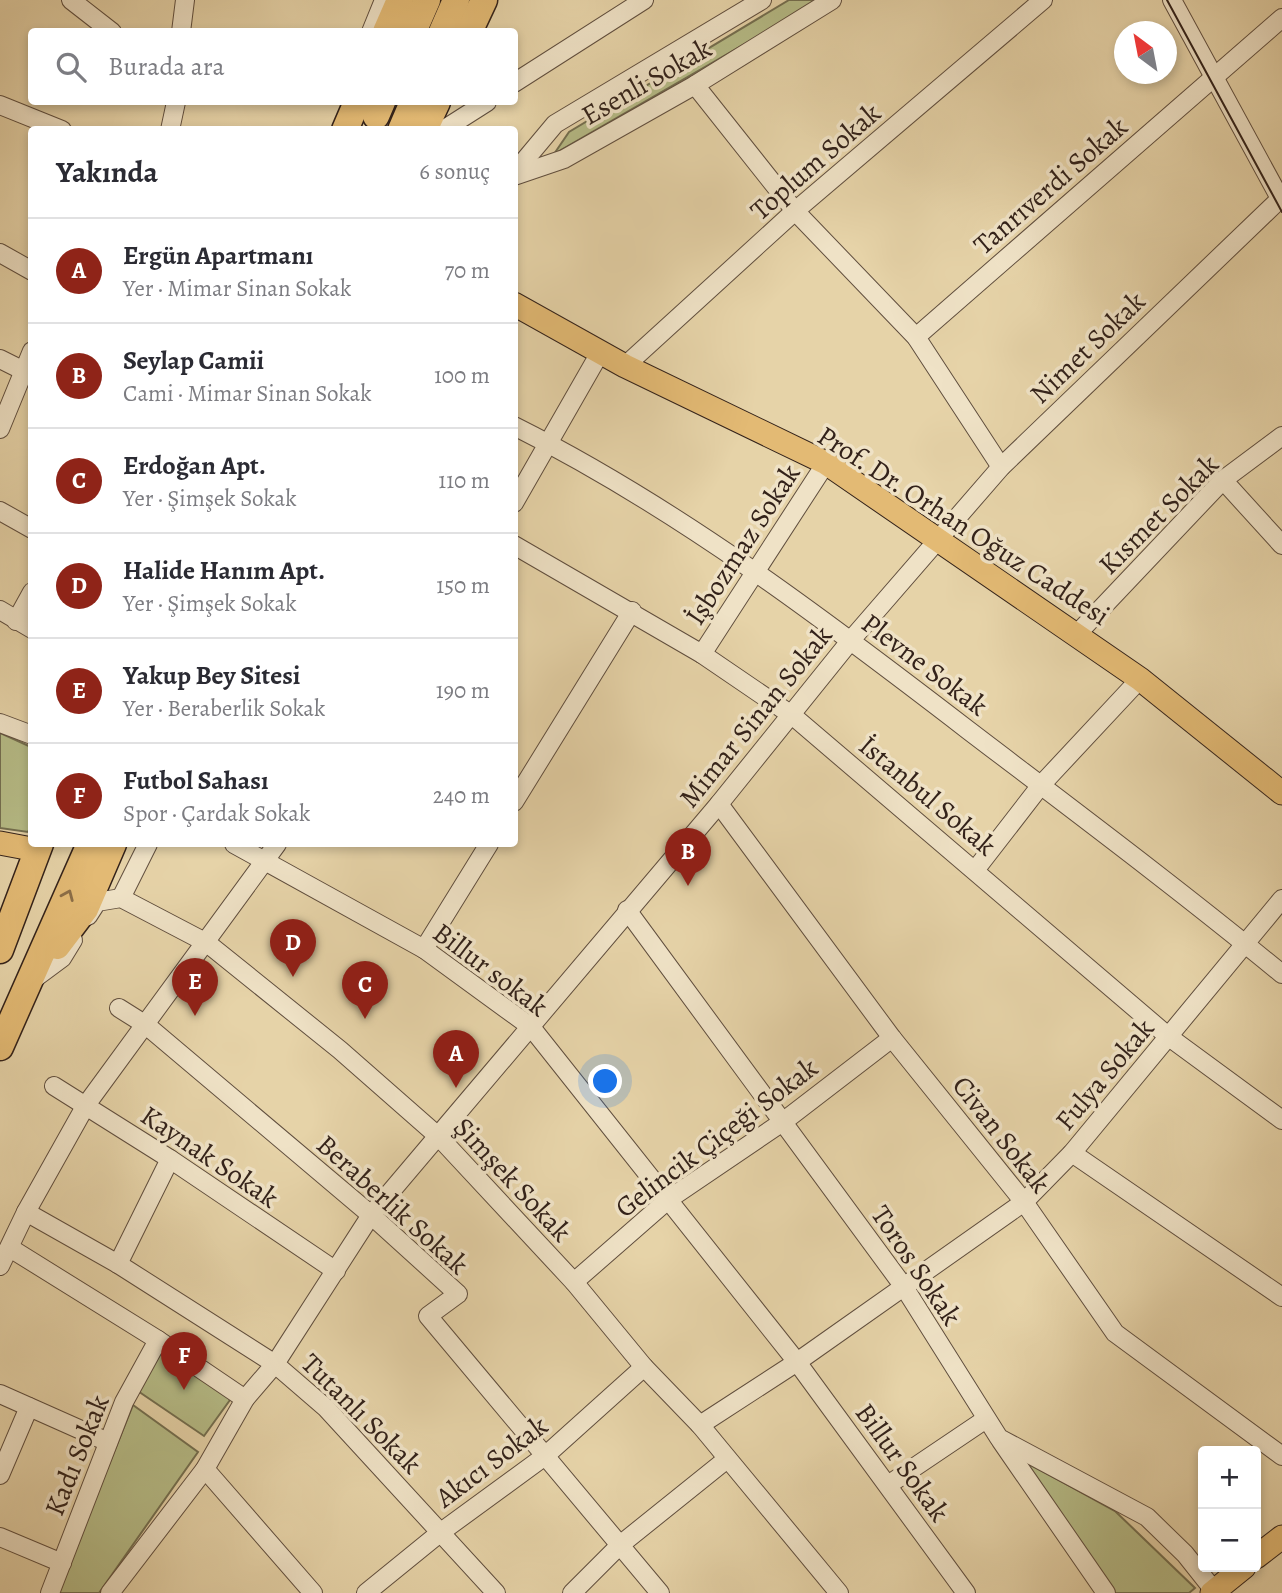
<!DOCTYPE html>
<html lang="tr">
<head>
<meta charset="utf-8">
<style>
  :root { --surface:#fff; --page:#f2f2f3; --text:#2b2b33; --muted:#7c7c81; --line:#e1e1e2; --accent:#8f2418 }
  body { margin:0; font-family:Alegreya,serif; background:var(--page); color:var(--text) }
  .controls { position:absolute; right:21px; bottom:21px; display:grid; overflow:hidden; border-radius:7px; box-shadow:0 4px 10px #0003 }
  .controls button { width:63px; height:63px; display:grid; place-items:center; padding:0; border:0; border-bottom:2px solid var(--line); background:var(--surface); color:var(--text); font:35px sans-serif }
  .compass { position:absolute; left:1114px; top:21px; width:63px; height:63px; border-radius:50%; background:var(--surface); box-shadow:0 4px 10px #0003; rotate:328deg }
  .you { position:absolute; left:606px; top:1082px; width:24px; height:24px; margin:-18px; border:5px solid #fff; border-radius:50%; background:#1a73e8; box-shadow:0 0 0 10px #1a73e833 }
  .badge { display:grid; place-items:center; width:46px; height:46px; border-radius:50%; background:var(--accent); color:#fff; font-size:23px; font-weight:700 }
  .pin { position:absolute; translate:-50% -58px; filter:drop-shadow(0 2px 4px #0008) }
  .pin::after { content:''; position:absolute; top:37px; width:24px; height:21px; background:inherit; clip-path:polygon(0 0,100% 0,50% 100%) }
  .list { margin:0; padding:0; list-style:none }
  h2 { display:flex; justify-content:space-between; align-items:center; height:91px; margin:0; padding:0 28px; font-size:30px }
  h2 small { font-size:23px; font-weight:400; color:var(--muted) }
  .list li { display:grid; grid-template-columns:46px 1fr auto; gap:21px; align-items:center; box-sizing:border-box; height:105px; padding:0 28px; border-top:2px solid var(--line) }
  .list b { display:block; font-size:26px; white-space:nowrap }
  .list p { margin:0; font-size:23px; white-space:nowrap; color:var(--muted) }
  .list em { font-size:23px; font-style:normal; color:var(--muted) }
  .icon { flex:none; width:38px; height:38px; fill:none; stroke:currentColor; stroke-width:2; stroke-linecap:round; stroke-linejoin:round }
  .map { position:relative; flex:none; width:1282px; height:1593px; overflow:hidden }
  .search { position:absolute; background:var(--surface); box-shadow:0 4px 10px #0003; left:28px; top:28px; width:490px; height:77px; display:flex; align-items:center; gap:18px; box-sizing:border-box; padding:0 24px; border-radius:7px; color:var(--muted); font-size:26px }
  .panel { position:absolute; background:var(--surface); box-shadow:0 4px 10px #0003; left:28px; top:126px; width:490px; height:721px; border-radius:7px }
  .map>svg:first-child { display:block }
  .green { fill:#b6bc87; stroke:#746f50; stroke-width:2 }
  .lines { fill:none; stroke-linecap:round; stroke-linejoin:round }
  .minor-casing { stroke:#604e3e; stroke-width:20 }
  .major-casing { stroke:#33221a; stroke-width:25 }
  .highway-casing { stroke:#33221a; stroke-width:29 }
  .minor { stroke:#efe2c6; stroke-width:18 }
  .major { stroke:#e3ba74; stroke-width:23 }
  .highway { stroke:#e3ba74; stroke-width:26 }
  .tram { stroke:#33221a; stroke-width:2 }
  .oneway { stroke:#8b6e47 }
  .labels { text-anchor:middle; stroke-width:7; stroke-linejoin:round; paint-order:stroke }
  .street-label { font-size:28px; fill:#33221a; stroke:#efe2c6 }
</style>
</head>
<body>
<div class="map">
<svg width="1282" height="1593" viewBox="0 0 1282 1593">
  <rect width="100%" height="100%" fill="#e6d3a8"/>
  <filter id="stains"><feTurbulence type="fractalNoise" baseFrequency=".00286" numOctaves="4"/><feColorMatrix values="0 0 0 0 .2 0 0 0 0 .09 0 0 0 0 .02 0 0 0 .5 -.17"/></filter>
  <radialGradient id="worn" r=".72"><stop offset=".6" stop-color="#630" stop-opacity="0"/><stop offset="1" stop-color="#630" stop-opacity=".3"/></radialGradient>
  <g class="green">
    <path d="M789,0H821L554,154L569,132Z"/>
    <path d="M0,733L31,747L32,824L28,832L0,828Z"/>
    <path d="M160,1344L235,1393L204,1436L132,1387Z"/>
    <path d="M133,1405L198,1452L99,1593H57Z"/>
    <path d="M1021,1459L1115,1511L1195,1588L1189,1593H1114Z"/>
  </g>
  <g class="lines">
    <g class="minor-casing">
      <g id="minor">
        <path d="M71,0L112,32"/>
        <path d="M1172,0L1282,202"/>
        <path d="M181,32L185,0"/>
        <path d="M371,32L384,0"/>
        <path d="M514,83L644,0"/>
        <path d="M695,85L795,211L916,337L1001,467"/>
        <path d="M0,105L62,130"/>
        <path d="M170,130L176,102"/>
        <path d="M443,130L487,102"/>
        <path d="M514,173L555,124L762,0"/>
        <path d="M514,176L564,159L695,85L832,0"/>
        <path d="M0,253L32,271"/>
        <path d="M916,337L1282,18"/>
        <path d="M0,359L32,375"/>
        <path d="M625,366L795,211L1043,0"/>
        <path d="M514,426C676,507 825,620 968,730C1073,810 1180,890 1282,974"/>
        <path d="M0,429L32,351"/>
        <path d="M1223,480L1282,545"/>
        <path d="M514,503L601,351"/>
        <path d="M0,511L32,529"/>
        <path d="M514,545L702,654L793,716L1169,1037L1282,1120"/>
        <path d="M0,610L32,629"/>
        <path d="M16,621L32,592"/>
        <path d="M1077,634L1223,480L1282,436"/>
        <path d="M702,654L826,463"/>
        <path d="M0,723L32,735"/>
        <path d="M514,802L632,611"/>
        <path d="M719,804L892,1038L1024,1202L1115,1333L1282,1456"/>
        <path d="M234,844L424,949L531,1027L797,1362L966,1593"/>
        <path d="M976,869L1041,785L1140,679"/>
        <path d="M121,898L148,844"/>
        <path d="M627,910L904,1287L999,1438L1147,1517L1185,1554L1216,1593"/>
        <path d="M88,916L97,902L121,898L207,943L340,1050L439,1137L574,1282L644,1367L700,1425L839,1593"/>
        <path d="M424,949L489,844"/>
        <path d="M31,981L62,958L73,940"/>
        <path d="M119,1008L146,1025L371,1215L458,1294L428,1316L660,1593"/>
        <path d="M54,1086L170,1159L336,1271"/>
        <path d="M1072,1153L1282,1297"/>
        <path d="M26,1212L118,1264L275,1364L326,1408L496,1593"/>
        <path d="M10,1248L158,1340L245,1399"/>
        <path d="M118,1264L170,1159"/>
        <path d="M0,1266L26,1212L86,1105L277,844"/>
        <path d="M574,1282L669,1199L784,1121L892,1038"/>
        <path d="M0,1394L108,1442"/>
        <path d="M700,1425L797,1362L1024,1202L1072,1153L1282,899"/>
        <path d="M1001,1441L1106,1593"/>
        <path d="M205,1469L313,1593"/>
        <path d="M0,1475L29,1407"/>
        <path d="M888,1485L986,1419"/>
        <path d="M0,1537L62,1563"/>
        <path d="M50,1593L124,1402L158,1340"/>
        <path d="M110,1593L205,1469L245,1399L275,1364L371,1215L719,804L851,640L1001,467L1282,197"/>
        <path d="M366,1593L441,1532L545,1456L644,1367"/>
        <path d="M572,1593L620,1545L727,1459"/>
      </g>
    </g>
    <g class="major-casing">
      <g id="major">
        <path d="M514,304L625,366L826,463L1140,679L1282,793"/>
        <path d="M0,843L37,850"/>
        <path d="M1256,1557L1282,1537"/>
        <path d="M1212,1593L1244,1567"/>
      </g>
    </g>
    <g class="highway-casing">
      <g id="highway">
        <path d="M386,32L400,0"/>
        <path d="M413,32L427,0"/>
        <path d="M442,32L456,0"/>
        <path d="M469,32L484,0"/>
        <path d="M376,116L382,102"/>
        <path d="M345,130L357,102"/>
        <path d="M401,130L413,102"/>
        <path d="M424,130L437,102"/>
        <path d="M57,946L85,909L113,844"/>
        <path d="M0,950L40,844"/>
        <path d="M0,1047L90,844"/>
      </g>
    </g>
    <use href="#minor" class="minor"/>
    <use href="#major" class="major"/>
    <use href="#highway" class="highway"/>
    <path class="tram" d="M1167,0L1282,212"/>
  </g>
  <defs><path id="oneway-chevron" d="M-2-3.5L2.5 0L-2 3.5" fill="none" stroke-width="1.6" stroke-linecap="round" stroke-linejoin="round" transform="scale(1.75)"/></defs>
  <use class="oneway" href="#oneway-chevron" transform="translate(68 895) rotate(-67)"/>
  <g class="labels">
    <g class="street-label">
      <text transform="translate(646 81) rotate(-30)" y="10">Esenli Sokak</text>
      <text transform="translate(815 161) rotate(-41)" y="10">Toplum Sokak</text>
      <text transform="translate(1050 185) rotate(-41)" y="10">Tanrıverdi Sokak</text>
      <text transform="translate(1087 347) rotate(-44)" y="10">Nimet Sokak</text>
      <text transform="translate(1158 514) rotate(-45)" y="10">Kısmet Sokak</text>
      <text transform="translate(964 525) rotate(33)" y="10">Prof. Dr. Orhan Oğuz Caddesi</text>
      <text transform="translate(742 544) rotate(-57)" y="10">İşbozmaz Sokak</text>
      <text transform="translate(925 664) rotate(37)" y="10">Plevne Sokak</text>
      <text transform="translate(755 716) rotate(-51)" y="10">Mimar Sinan Sokak</text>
      <text transform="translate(928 795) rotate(40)" y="10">İstanbul Sokak</text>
      <text transform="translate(491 969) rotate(37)" y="10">Billur sokak</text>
      <text transform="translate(1104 1074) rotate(-50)" y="10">Fulya Sokak</text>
      <text transform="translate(1002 1134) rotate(52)" y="10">Civan Sokak</text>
      <text transform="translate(716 1137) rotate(-37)" y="10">Gelincik Çiçeği Sokak</text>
      <text transform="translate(210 1156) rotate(34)" y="10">Kaynak Sokak</text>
      <text transform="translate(513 1179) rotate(47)" y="10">Şimşek Sokak</text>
      <text transform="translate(393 1204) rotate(42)" y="10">Beraberlik Sokak</text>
      <text transform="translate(917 1265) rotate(56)" y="10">Toros Sokak</text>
      <text transform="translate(362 1413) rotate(45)" y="10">Tutanlı Sokak</text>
      <text transform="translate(76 1455) rotate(-68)" y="10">Kadı Sokak</text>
      <text transform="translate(491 1461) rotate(-37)" y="10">Akıcı Sokak</text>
      <text transform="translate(903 1462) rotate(54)" y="10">Billur Sokak</text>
    </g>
  </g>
  <rect width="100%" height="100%" filter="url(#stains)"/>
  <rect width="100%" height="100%" fill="url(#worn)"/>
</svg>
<div class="controls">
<button>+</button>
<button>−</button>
</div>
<svg class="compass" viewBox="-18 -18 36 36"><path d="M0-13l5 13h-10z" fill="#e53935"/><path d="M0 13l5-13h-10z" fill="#7c7c81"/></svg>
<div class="you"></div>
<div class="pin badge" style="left:456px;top:1088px">A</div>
<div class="pin badge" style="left:688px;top:886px">B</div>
<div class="pin badge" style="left:365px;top:1019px">C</div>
<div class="pin badge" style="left:293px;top:977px">D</div>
<div class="pin badge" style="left:195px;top:1016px">E</div>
<div class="pin badge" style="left:184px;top:1390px">F</div>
<div class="search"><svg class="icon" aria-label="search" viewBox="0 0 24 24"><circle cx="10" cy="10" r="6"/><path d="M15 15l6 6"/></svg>Burada ara</div>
<section class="panel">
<h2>Yakında<small>6 sonuç</small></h2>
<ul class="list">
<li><span class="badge">A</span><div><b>Ergün Apartmanı</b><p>Yer · Mimar Sinan Sokak</p></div><em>70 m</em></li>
<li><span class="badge">B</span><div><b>Seylap Camii</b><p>Cami · Mimar Sinan Sokak</p></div><em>100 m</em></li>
<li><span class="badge">C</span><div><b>Erdoğan Apt.</b><p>Yer · Şimşek Sokak</p></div><em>110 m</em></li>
<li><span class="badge">D</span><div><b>Halide Hanım Apt.</b><p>Yer · Şimşek Sokak</p></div><em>150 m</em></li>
<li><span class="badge">E</span><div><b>Yakup Bey Sitesi</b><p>Yer · Beraberlik Sokak</p></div><em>190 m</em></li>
<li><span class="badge">F</span><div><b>Futbol Sahası</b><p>Spor · Çardak Sokak</p></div><em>240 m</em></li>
</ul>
</section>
</div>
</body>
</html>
